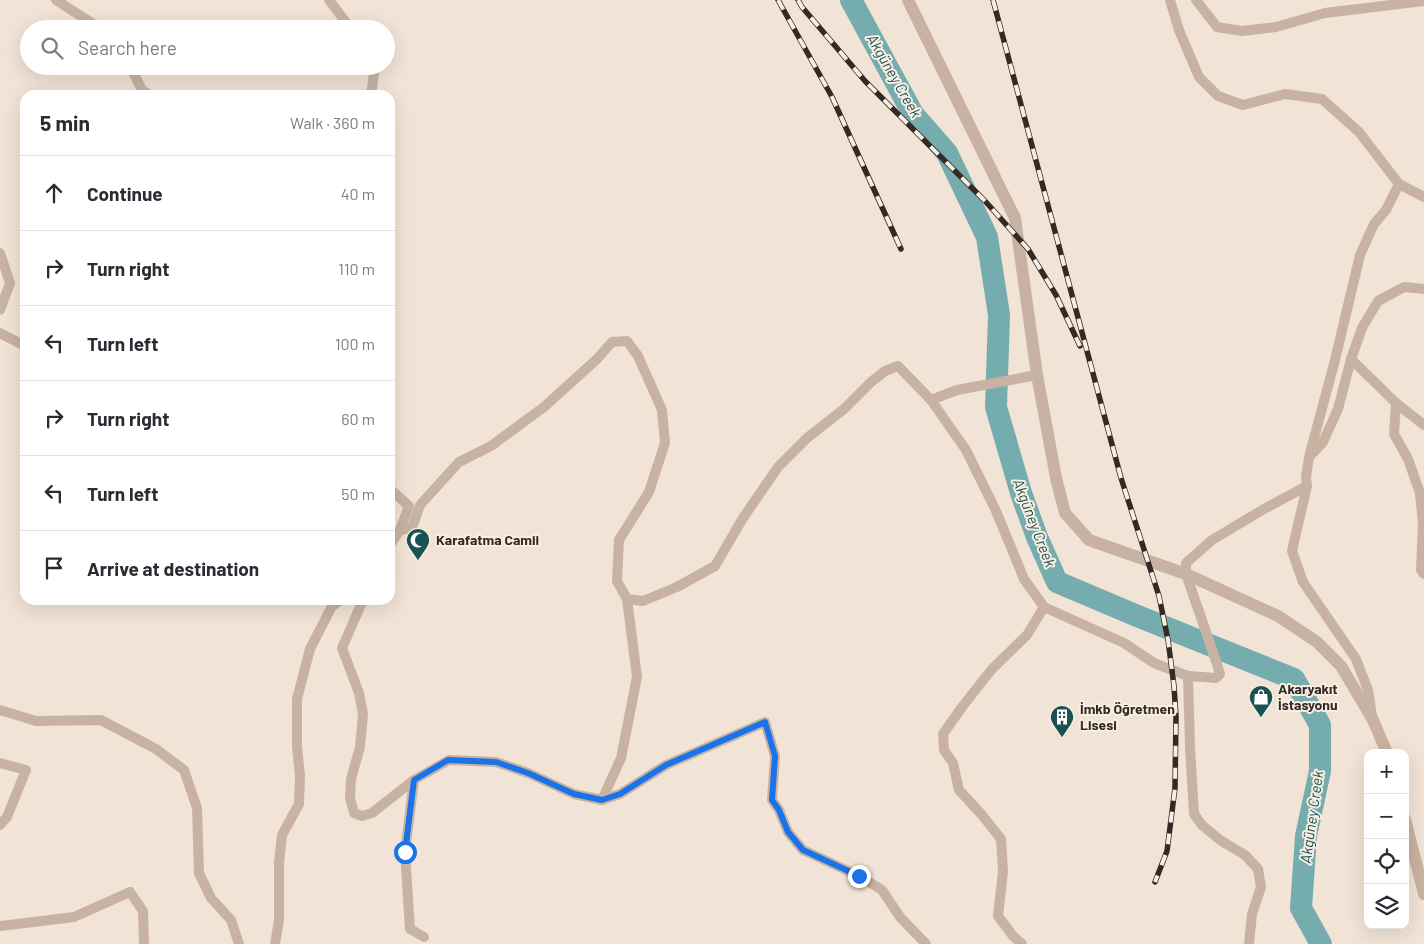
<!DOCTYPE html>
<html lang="en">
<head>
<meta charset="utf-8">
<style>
  :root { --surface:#fff; --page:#f2f2f3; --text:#2b2b33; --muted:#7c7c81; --line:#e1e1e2 }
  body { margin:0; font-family:Barlow,sans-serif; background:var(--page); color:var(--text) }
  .controls { position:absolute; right:15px; bottom:15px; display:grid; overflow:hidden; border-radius:10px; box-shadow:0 5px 20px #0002 }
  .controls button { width:45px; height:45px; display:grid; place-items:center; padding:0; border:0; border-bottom:1px solid var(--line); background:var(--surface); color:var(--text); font:25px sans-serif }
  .stop { position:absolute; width:15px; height:15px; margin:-11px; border:4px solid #1a73e8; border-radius:50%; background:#fff }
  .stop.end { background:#1a73e8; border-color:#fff; box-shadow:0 1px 5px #0008 }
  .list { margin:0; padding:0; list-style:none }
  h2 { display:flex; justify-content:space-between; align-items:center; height:65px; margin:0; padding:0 20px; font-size:21px }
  h2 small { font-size:16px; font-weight:400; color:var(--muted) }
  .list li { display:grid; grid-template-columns:32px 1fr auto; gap:15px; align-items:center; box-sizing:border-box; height:75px; padding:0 20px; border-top:1px solid var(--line) }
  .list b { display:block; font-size:19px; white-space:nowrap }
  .list em { font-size:16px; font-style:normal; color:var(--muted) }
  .icon { flex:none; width:28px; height:28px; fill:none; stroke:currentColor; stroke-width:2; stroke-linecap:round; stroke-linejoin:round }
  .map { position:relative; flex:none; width:1424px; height:944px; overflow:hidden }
  .search { position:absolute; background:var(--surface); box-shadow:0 5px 20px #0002; left:20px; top:20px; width:375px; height:55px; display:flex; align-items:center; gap:12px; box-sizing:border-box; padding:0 18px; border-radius:28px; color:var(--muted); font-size:19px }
  .panel { position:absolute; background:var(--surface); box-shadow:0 5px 20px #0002; left:20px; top:90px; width:375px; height:515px; border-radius:15px }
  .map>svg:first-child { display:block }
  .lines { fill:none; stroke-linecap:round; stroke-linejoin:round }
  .river { stroke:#75acae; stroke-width:22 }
  .minor { stroke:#c8b3a2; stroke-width:10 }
  .tertiary { stroke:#c8b3a2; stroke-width:12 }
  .rail-casing { stroke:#332925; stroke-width:5.5 }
  .rail { stroke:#f9eee2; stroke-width:4; stroke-dasharray:11; stroke-linecap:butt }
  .route { stroke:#1a73e8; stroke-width:6 }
  .labels { text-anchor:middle; stroke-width:4; stroke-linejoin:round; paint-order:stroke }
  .poi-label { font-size:14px; font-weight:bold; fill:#332925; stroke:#f9eee2; text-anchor:start }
  .water-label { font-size:15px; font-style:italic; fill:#1a5154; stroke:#f9eee2 }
</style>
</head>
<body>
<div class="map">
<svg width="1424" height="944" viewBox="0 0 1424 944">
  <rect width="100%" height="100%" fill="#f1e4d6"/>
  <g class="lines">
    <path class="river" d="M851,0L913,114L947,153L987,237L999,315L996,407L1021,493L1037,537L1057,582L1135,615L1294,679L1320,725V771L1306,836L1301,908L1321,944"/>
    <g class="minor">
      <path d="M56,0L101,29"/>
      <path d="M329,0L351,29"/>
      <path d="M1170,0L1179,30L1199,77L1218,96L1243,105L1285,94L1322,99L1359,132L1399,184L1386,210L1374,224L1360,255L1335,360L1309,457L1306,477L1307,486L1292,551L1303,582L1356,659L1368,690L1372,716"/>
      <path d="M1196,0L1217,27L1242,31L1276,27L1325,13L1424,1"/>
      <path d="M130,66L142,90L151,95"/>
      <path d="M371,95L375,66"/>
      <path d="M1399,184L1424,197"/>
      <path d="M0,253L10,283L0,310"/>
      <path d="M0,333L25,346"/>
      <path d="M1351,359L1396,403L1424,425"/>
      <path d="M1037,375L957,390L931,400L966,450L996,511L1024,579L1044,607L1124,643L1154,663L1188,676L1216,678L1220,674L1217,664L1186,574V563L1212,540L1264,509L1307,486"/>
      <path d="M1396,403L1394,434L1408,459L1420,493L1423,525L1421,570L1424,574"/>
      <path d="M1311,455L1323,442L1338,409L1351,359L1362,328L1378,301L1404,287L1424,289"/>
      <path d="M390,489L409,506L400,530L390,545"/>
      <path d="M400,530L412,528L420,505L459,462L491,446L544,407L597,359L612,342L627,341L638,356L662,410L665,443L649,492L619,540L617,581L627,599L643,601L677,587L715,566L743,518L778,467L807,438L844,409L871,382L885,371L898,366L931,400"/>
      <path d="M363,600L342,648L359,693L363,714L360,747L351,779L350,798L354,813L362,816L372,813L414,780L449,760L496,762L528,773L574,794L602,800L620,794L666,765L765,722L775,756L772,800L779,810L788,832L803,850L859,876L882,890L900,917L926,944"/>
      <path d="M1188,676L1190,748L1194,814L1202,825L1220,840L1245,855L1258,869L1261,887L1252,914L1249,944"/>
      <path d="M0,710L36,721L101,720L156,749L184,770L197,808L199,873L211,898L231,920L239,944"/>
      <path d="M0,763L26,770L7,817L0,825"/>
      <path d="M414,780L405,852L410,929L424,937"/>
      <path d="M602,800L621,758L637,677L627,599"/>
      <path d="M1,926L74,917L130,892L143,911L144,944"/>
      <path d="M275,944L279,920V863L282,835L299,804L300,776L297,747V699L310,649L332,606L341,600"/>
      <path d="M1022,944L1013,936L998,916L1003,871L1001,839L982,815L959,790L953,763L944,750L943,734L962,707L992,669L1027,635L1044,607"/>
    </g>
    <g class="tertiary">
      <path d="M908,0L1015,218L1037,375L1056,478L1065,513L1089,540L1186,574L1278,616L1317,642L1341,666L1373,720L1387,753"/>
      <path d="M1405,819L1424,894"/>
    </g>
    <g class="rail-casing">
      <g id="rail">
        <path d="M778,0L832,97L901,249"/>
        <path d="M798,0L802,7L865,81L985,201L1028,249L1056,295L1080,346"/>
        <path d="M993,0L1121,478L1159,596L1168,640L1174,686L1176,717L1175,788L1167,851L1155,882"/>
      </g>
    </g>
    <use href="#rail" class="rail"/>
  </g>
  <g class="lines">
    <path class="route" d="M405,852L414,780L448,760L496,762L528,773L574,794L602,800L620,794L666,765L765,722L775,756L772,800L779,810L788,832L803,850L859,876"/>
  </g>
  <defs>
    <g id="mosque-pin" transform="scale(1.25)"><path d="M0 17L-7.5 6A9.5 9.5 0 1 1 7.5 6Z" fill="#1a5154" stroke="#f9eee2"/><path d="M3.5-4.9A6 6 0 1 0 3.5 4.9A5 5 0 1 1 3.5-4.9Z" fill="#fff"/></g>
    <g id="shop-pin" transform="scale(1.25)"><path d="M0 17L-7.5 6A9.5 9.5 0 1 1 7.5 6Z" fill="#1a5154" stroke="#f9eee2"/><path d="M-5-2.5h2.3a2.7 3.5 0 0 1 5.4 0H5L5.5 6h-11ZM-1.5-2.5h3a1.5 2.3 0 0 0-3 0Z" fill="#fff"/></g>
    <g id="building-pin" transform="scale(1.25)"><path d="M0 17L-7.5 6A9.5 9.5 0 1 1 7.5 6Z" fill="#1a5154" stroke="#f9eee2"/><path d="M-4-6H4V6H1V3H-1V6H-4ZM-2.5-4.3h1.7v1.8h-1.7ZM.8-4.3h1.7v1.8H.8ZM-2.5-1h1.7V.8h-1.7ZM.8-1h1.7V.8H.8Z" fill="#fff"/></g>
  </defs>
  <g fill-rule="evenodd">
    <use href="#mosque-pin" x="418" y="540"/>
    <use href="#shop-pin" x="1261" y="697"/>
    <use href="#building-pin" x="1062" y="717"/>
  </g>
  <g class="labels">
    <g class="poi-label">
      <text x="436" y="545">Karafatma Camii</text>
      <text x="1278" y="694">Akaryakıt<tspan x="1278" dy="16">İstasyonu</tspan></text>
      <text x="1080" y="714">İmkb Öğretmen<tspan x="1080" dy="16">Lisesi</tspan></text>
    </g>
    <g class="water-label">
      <text transform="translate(894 76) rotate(60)" y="5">Akgüney Creek</text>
      <text transform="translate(1034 523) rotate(69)" y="5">Akgüney Creek</text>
      <text transform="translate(1312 817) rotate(-82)" y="5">Akgüney Creek</text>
    </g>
  </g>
</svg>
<div class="controls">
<button>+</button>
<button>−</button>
<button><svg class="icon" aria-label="locate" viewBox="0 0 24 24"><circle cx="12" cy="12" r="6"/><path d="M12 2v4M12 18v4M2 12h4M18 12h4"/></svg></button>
<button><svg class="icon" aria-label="layers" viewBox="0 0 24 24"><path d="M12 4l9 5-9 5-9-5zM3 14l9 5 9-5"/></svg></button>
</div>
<div class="stop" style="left:405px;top:852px"></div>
<div class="stop end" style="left:859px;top:876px"></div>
<div class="search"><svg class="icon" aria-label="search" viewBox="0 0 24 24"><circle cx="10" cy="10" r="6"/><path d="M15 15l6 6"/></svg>Search here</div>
<section class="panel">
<h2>5 min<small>Walk · 360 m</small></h2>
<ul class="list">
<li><svg class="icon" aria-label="ahead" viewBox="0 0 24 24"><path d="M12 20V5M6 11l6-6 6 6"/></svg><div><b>Continue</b></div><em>40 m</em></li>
<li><svg class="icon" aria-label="right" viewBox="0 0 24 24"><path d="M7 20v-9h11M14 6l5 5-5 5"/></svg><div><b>Turn right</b></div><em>110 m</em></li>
<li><svg class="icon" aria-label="left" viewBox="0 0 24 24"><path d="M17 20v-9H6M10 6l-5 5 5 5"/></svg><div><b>Turn left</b></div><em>100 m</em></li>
<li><svg class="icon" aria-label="right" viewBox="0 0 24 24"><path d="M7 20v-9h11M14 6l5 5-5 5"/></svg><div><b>Turn right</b></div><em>60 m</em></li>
<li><svg class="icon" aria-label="left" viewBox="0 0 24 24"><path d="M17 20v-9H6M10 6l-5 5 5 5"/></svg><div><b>Turn left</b></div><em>50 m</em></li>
<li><svg class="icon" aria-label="arrive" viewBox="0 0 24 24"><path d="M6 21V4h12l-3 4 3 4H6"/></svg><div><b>Arrive at destination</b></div></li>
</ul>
</section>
</div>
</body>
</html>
